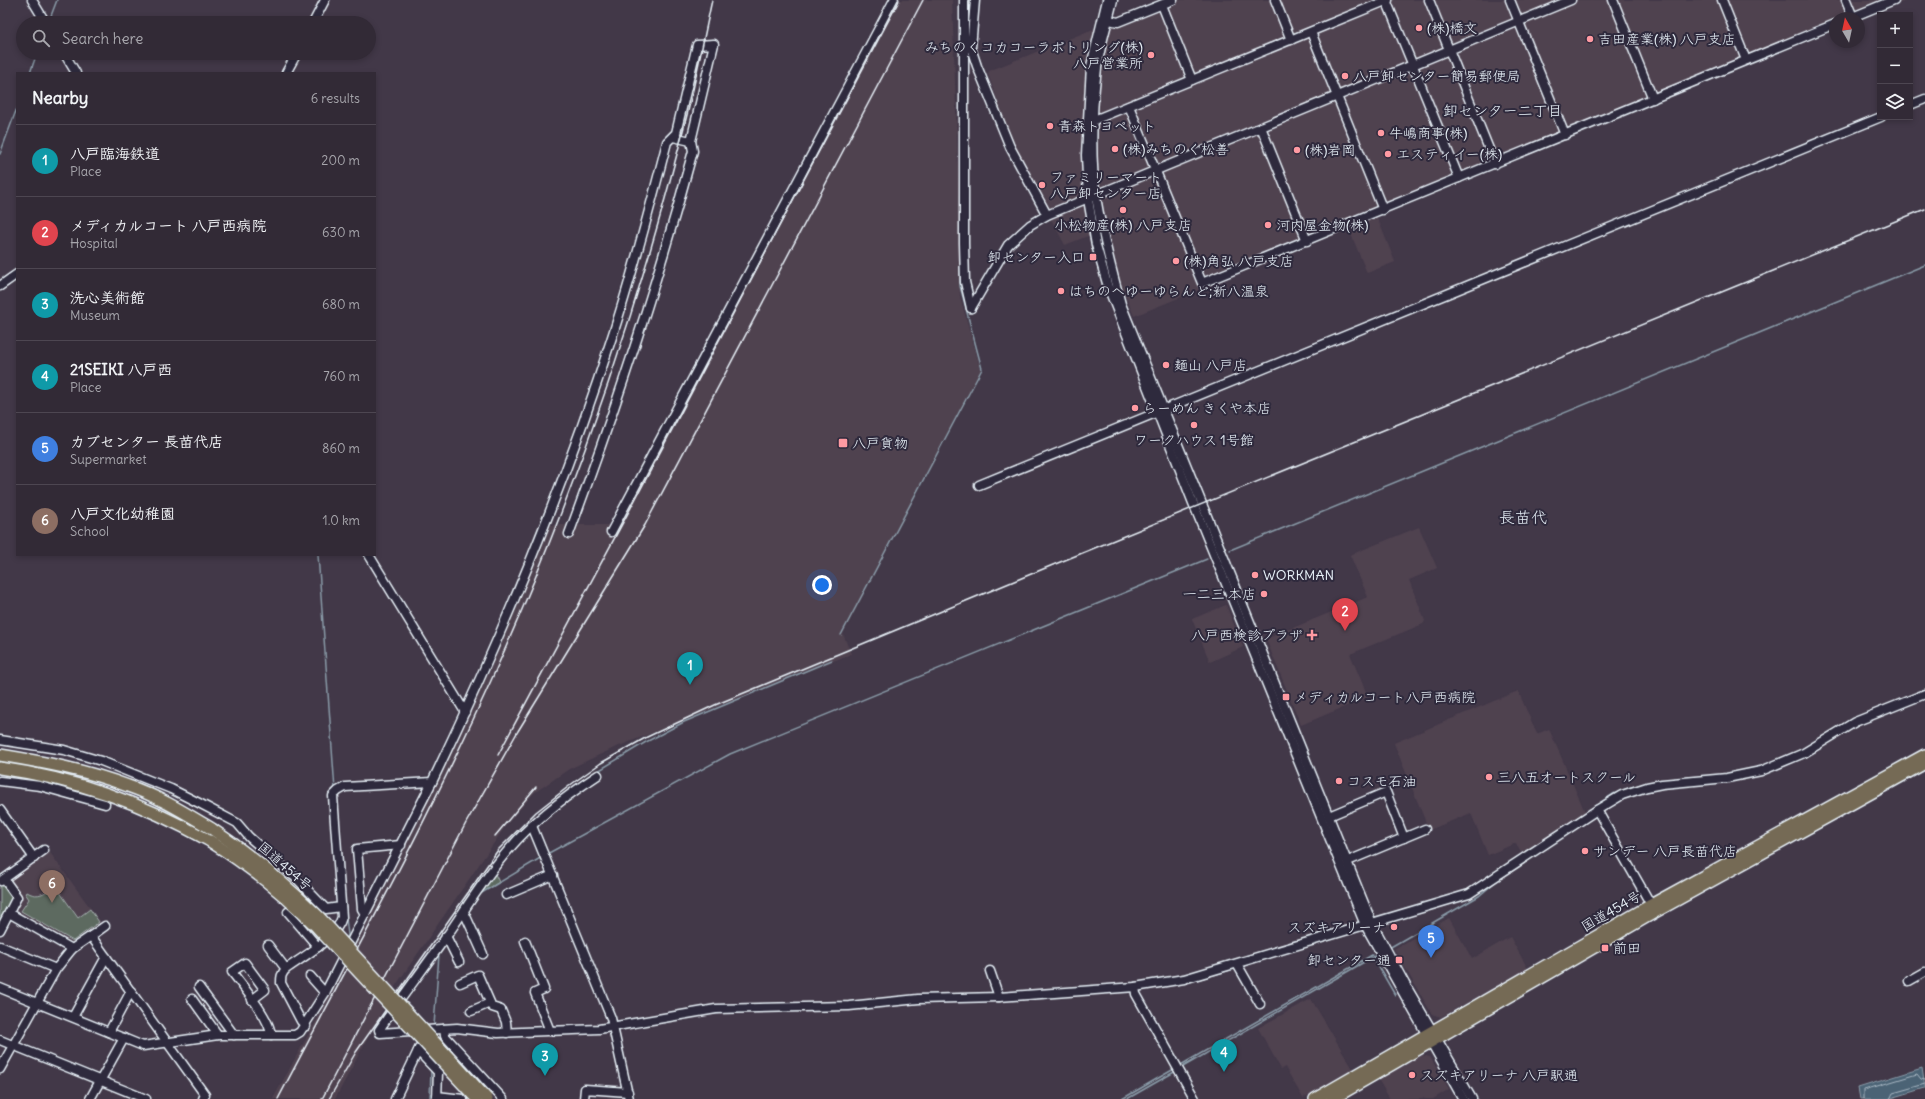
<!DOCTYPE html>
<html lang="en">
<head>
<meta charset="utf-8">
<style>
  :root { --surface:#322a36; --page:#3a323e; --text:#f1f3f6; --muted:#a8a7ad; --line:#4d4651; --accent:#bca0f2 }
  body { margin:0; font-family:Delius,"Klee One",sans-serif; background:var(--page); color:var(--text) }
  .controls { position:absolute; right:12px; top:12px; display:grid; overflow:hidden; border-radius:0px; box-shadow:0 2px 6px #0003 }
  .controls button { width:36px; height:36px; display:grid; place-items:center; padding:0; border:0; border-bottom:1px solid var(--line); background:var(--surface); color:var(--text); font:20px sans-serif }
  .compass { position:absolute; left:1829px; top:12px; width:36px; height:36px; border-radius:50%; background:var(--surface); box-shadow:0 2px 6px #0003; rotate:351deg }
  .you { position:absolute; left:822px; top:585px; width:14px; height:14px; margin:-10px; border:3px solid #fff; border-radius:50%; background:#1a73e8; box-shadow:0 0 0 6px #1a73e833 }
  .badge { display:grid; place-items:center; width:26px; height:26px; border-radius:50%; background:var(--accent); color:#fff; font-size:13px; font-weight:700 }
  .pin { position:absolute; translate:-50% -33px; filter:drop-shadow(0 1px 2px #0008) }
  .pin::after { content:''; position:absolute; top:21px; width:14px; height:12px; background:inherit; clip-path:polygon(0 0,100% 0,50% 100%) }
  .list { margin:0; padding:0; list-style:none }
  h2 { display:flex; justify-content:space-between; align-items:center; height:52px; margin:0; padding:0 16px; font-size:17px }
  h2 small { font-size:13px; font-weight:400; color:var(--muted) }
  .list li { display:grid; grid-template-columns:26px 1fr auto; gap:12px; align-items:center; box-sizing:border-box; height:72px; padding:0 16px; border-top:1px solid var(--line) }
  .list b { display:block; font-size:15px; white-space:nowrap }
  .list p { margin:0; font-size:13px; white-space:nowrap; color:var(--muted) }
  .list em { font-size:13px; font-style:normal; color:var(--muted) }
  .icon { flex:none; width:22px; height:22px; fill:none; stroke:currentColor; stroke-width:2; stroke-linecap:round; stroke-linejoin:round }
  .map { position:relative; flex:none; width:1925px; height:1099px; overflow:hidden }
  .search { position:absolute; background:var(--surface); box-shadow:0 2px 6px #0003; left:16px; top:16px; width:360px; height:44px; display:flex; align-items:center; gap:10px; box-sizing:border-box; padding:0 14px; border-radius:22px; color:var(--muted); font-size:15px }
  .panel { position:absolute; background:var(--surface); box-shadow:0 2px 6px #0003; left:16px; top:72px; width:360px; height:484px; border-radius:0px }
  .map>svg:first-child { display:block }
  .built { fill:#504250 }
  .green { fill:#5d6b61; stroke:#a2aeac }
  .water { fill:#4b6375; stroke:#8a9ca9 }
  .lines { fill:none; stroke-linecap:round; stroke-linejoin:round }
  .shore { stroke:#a9b8c4; stroke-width:1 }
  .stream { stroke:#8a9ca9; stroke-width:1.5 }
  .minor-casing { stroke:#e8f1f8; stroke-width:11 }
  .highway-casing { stroke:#e8f1f8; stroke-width:14 }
  .minor { stroke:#2f2a3d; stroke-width:8 }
  .highway { stroke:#756b55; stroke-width:11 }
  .rail { stroke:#e8f1f8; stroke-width:1.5 }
  .highway-bridge-casing { stroke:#e8f1f8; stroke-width:14; stroke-linecap:butt }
  .highway-bridge { stroke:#756b55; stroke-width:11 }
  .poi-dot { fill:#ff9aa2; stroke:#2f2a3d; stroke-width:1.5 }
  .labels { text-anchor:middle; stroke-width:4; stroke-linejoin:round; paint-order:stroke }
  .poi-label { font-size:14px; fill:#e8f1f8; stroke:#2f2a3d; text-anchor:start }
  .street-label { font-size:14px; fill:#e8f1f8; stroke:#2f2a3d }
  .neighbourhood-label { font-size:15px; fill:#e8f1f8; stroke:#2f2a3d }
  .quarter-label { font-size:16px; fill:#e8f1f8; stroke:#2f2a3d }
</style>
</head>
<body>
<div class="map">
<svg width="1925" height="1099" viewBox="0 0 1925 1099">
  <rect width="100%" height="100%" fill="#423848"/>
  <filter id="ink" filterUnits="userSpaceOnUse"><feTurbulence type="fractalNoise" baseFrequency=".025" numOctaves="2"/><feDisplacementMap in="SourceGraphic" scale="8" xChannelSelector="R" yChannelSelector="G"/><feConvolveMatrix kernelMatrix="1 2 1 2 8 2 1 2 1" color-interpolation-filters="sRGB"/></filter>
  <g filter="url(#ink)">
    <g class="built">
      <path d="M896,0H952L959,195L960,297L981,370L843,634L851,654L614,748L569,769L534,793L507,824L396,985L335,1099H273L318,1017L487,677L524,590L547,525H620Z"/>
      <path d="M1165,0H1906L1859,19L1835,18V29L1377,217L1395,262L1367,273L1349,229L1134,316L1122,287L1112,250L1108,228L1065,245L1007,137L1002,125L998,102L988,74L989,71L1091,30L1113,23Z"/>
      <path d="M1419,527L1437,568L1409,580L1425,621L1423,624L1350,654L1368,697L1301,725L1266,639L1368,597L1350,555Z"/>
      <path d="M1226,605L1243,647L1210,662L1192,619Z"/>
      <path d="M1518,691L1537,734L1549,729L1585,812L1521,853L1516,843L1488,855L1471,813L1429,830L1394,743Z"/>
      <path d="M48,850L102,924L73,945H70L14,913L9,877Z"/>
      <path d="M1449,918L1472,959L1510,937L1528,969L1441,1017L1432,1014L1394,949Z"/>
      <path d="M1311,999L1353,1069L1303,1098L1285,1067L1281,1069L1258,1028Z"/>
      <path d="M1421,1055L1430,1057L1449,1089L1433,1099H1425L1424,1097L1420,1099H1390L1378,1079Z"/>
    </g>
    <g class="green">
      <path d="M494,872L499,882L478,895Z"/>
      <path d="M52,881L78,918L90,909L99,922L73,941L21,911L29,899L25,893L27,892C35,897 42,895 49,890Z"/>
      <path d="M3,883L13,897L0,924V885Z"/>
    </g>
    <path class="water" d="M1922,1068L1925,1088L1888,1099H1860L1858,1088Z"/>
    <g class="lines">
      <g class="shore">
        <path d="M1864,1099V1090L1917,1074L1921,1079L1925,1080"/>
        <path d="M1890,1099L1893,1093L1925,1084"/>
      </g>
      <g class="stream">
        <path d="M960,0V116"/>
        <path d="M49,21L57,0"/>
        <path d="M30,73L37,53"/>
        <path d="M0,154L17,108"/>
        <path d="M1230,550L1925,265"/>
        <path d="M318,555L335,790"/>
        <path d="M841,635L982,369L960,286V256"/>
        <path d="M1875,710L1905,698"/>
        <path d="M1854,727L1861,724"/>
        <path d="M1811,753L1837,737"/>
        <path d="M598,771L646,742L684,722L832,660"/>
        <path d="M1764,774L1795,761"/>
        <path d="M1664,780L1682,778"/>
        <path d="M1735,780L1760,775"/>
        <path d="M1661,788L1669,787"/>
        <path d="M547,854L730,754L1207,559"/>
        <path d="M1513,861L1613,794L1631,787L1661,780"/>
        <path d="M480,894L542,857"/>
        <path d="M1395,912L1445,897"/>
        <path d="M346,918L348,935L346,939"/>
        <path d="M1276,948L1345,927"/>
        <path d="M1389,948L1479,896L1500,878"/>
        <path d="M1373,957L1395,995"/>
        <path d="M1189,982L1234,969"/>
        <path d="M1150,989L1175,984"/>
        <path d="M1012,1000L1046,998"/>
        <path d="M906,1004L980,1001"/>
        <path d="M743,1012L833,1010"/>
        <path d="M713,1014L723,1013"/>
        <path d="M434,1025L464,1024L478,1027"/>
        <path d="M434,1026L439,954"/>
        <path d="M618,1030L697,1016"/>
        <path d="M1179,1066L1372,955"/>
        <path d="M1181,1068L1378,954"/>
        <path d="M430,1099L431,1070"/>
        <path d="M1122,1099L1174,1069"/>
        <path d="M1127,1099L1176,1071"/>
      </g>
      <g class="minor-casing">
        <g id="minor">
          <path d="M32,0L46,23"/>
          <path d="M964,0V243L965,282L971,308"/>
          <path d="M975,0L971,48L977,66L1010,147L1047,215"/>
          <path d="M1107,0L1091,66L1086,155L1088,199L1096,245L1108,287L1193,503L1365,925L1463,1099"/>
          <path d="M1113,0C1108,22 1100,46 1097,68C1092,110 1090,155 1096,197C1102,233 1111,268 1121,304L1372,923L1405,984L1472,1099"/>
          <path d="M1275,0L1291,40"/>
          <path d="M1386,0L1459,178"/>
          <path d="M1429,0L1495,164"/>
          <path d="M1510,0L1565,135"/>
          <path d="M1613,0L1653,99"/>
          <path d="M1722,0L1746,60"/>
          <path d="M1846,0L1853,17"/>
          <path d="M1162,5L1192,80"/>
          <path d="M1850,18L1894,0"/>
          <path d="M1105,19L1118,22L1173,0"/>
          <path d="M313,23L325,0"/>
          <path d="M1311,32L1383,210"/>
          <path d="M64,53L76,73"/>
          <path d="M286,73L297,53"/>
          <path d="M1910,105L1925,99"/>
          <path d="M1129,106L1202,283L1835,24"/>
          <path d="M1094,120L1388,0"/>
          <path d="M1261,127L1307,241"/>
          <path d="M673,137L691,141"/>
          <path d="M0,286L17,274"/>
          <path d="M971,308L1008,245L1030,225L1047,215L1571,0"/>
          <path d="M979,485L1881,117"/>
          <path d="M611,532L894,0"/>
          <path d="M369,555L465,712"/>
          <path d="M0,740L64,750L101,761L171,789L199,803L237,823L249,837L296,878L326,909L341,907"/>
          <path d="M598,775C566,796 535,819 510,848C486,875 467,907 446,937C424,968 401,998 379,1030L380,1033L457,1028L498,1033L599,1029L716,1009L849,1006L918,999L999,997L1135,987L1184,979L1469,894L1597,810L1622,795L1647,787L1662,784L1727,778L1761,771L1804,753L1855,722L1925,694"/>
          <path d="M0,781L40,786L105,804"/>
          <path d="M0,810L34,858"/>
          <path d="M1597,810L1654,910"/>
          <path d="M1329,816L1386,792L1404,838"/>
          <path d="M532,826L611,1018L629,1099"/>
          <path d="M1348,861L1425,829"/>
          <path d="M1,881L44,850"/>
          <path d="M506,895L553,875"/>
          <path d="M288,912L318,947"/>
          <path d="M464,912L483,954"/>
          <path d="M9,913L72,949"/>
          <path d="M365,914L362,909L357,849L401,845"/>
          <path d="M0,930L17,897L4,879"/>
          <path d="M91,936L105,926"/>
          <path d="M446,936L459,962"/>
          <path d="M525,941L544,989L535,993L550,1031"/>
          <path d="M268,945L286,969"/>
          <path d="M0,946L56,969"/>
          <path d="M1237,964L1260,1004"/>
          <path d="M990,971L999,997"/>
          <path d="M310,976L325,993"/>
          <path d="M1909,981L1925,972"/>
          <path d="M460,983L478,975L492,1007L501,1010L506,1022L507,1033"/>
          <path d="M199,987L234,1035"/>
          <path d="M1135,987L1136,994L1195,1099"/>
          <path d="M0,988L143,1046L218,1035H295L300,1032L325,993L432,782"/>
          <path d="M192,999L218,1035"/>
          <path d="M252,1000L265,990L245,963L232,972C243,987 270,1018 271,1035"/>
          <path d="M471,1011L490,1003"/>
          <path d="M73,1017L106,957"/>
          <path d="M306,1026L301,1021L281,983C281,977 281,974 286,969C303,957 337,938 342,917L333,796L338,791L345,787L432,782C501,638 563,490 612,337C633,273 650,208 667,142L676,133L697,45L714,44L691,141L693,151C658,281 616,408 569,534"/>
          <path d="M444,1029L445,1036L503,1099"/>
          <path d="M109,1032L131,991"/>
          <path d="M0,1040L146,1099"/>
          <path d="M418,1051L438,1072L437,1099"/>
          <path d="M0,1069L56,969L72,949L91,936L205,1095L203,1099"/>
          <path d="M437,1096L463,1099"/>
          <path d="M90,1099L124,1038"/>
          <path d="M395,1099L424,1038"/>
          <path d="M584,1099L585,1089L628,1092"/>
        </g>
      </g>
      <g class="highway-casing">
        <g id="highway">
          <path d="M0,755C43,762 86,770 128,786C158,796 185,813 212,829"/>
          <path d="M0,768C77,779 142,803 210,841"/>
          <path d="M1315,1099L1651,905L1925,755"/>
          <path d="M1332,1099L1655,912L1925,763"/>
        </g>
      </g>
      <use href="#minor" class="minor"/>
      <use href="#highway" class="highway"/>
      <g class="rail">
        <path d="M498,755L635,500L898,0"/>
        <path d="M495,836L536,787"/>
        <path d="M278,1099C352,958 429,819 494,674C574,495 641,301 688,111C697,74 704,37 712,0"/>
        <path d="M322,1099L466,823L518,731L645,525L923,0"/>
        <path d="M329,1099L356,1052L498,850L536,812L573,783L601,763L647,737L715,705L1048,567L1925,209"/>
      </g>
      <g class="highway-bridge-casing">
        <g id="highway-bridge">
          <path d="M212,829C251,855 285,884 319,917L487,1099"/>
          <path d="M210,841C248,865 283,893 315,925L477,1099"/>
        </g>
      </g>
      <use href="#highway-bridge" class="highway-bridge"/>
    </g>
  </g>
  <g class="poi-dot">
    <circle cx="1419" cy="28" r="4"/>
    <circle cx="1590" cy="39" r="4"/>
    <circle cx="1151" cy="55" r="4"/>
    <circle cx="1345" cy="76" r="4"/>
    <circle cx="1050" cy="126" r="4"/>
    <circle cx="1381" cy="133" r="4"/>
    <circle cx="1115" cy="149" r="4"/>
    <circle cx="1297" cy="150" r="4"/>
    <circle cx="1388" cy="154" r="4"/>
    <circle cx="1042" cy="185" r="4"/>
    <circle cx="1123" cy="210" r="4"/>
    <circle cx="1268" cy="225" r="4"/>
    <rect x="1089" y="253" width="8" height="8" rx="2"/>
    <circle cx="1176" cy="261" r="4"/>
    <circle cx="1061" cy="291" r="4"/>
    <circle cx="1166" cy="365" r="4"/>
    <circle cx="1135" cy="408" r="4"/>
    <circle cx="1194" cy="425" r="4"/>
    <rect x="838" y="438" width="10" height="10" rx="2"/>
    <circle cx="1255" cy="575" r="4"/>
    <circle cx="1264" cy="594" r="4"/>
    <path d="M1310 629h4v4h4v4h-4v4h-4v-4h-4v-4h4z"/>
    <rect x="1282" y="693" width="8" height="8" rx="2"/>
    <circle cx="1489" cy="777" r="4"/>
    <circle cx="1339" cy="781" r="4"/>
    <circle cx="1585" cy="851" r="4"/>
    <circle cx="1394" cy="927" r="4"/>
    <rect x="1601" y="944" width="8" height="8" rx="2"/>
    <rect x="1395" y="956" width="8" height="8" rx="2"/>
    <circle cx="1412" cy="1075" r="4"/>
  </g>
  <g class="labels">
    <g class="poi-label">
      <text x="1427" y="33">(株)橋文</text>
      <text x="1598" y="44">吉田産業(株) 八戸支店</text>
      <text x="1143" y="52" text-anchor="end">みちのくコカコーラボトリング(株)<tspan x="1143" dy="16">八戸営業所</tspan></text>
      <text x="1353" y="81">八戸卸センター簡易郵便局</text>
      <text x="1058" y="131">青森トヨペット</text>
      <text x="1389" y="138">牛嶋商事(株)</text>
      <text x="1123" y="154">(株)みちのく松善</text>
      <text x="1305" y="155">(株)岩岡</text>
      <text x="1396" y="159">エスティイー(株)</text>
      <text x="1050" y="182">ファミリーマート<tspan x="1050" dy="16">八戸卸センター店</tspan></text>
      <text x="1123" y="230" text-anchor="middle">小松物産(株) 八戸支店</text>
      <text x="1276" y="230">河内屋金物(株)</text>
      <text x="1085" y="262" text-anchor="end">卸センター入口</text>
      <text x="1184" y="266">(株)角弘 八戸支店</text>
      <text x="1069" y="296">はちのへゆーゆらんど;新八温泉</text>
      <text x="1174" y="370">麺山 八戸店</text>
      <text x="1143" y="413">らーめん きくや本店</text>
      <text x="1194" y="445" text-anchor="middle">ワークハウス 1号館</text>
      <text x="852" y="448">八戸貨物</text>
      <text x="1263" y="580">WORKMAN</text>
      <text x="1256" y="599" text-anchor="end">一二三 本店</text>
      <text x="1303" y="640" text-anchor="end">八戸西検診プラザ</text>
      <text x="1294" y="702">メディカルコート八戸西病院</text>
      <text x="1497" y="782">三八五オートスクール</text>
      <text x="1347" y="786">コスモ石油</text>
      <text x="1593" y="856">サンデー 八戸長苗代店</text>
      <text x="1386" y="932" text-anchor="end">スズキアリーナ</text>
      <text x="1613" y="953">前田</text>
      <text x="1391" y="965" text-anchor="end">卸センター通</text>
      <text x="1420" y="1080">スズキアリーナ 八戸駅通</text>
    </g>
    <g class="street-label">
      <text transform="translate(285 866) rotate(41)" y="5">国道454号</text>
      <text transform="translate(1611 911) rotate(-30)" y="5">国道454号</text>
    </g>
    <g class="neighbourhood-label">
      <text x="1503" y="116">卸センター二丁目</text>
    </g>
    <g class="quarter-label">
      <text x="1523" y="523">長苗代</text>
    </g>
  </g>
</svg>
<div class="controls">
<button>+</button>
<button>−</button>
<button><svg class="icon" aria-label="layers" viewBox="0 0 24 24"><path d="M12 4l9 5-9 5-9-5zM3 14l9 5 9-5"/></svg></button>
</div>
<svg class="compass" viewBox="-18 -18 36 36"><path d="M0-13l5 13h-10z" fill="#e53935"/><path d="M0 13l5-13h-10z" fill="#a8a7ad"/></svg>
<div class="you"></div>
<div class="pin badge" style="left:690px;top:685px;background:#0f9aa8">1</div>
<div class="pin badge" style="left:1345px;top:631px;background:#e0444e">2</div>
<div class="pin badge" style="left:545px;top:1076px;background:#0f9aa8">3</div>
<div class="pin badge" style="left:1224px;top:1072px;background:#0f9aa8">4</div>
<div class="pin badge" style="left:1431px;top:958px;background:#3f7fe0">5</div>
<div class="pin badge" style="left:52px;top:903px;background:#8d6e63">6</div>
<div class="search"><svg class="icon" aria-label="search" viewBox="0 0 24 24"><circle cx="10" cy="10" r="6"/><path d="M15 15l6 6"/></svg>Search here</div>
<section class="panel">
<h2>Nearby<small>6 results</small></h2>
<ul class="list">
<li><span class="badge" style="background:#0f9aa8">1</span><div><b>八戸臨海鉄道</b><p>Place</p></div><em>200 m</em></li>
<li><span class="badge" style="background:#e0444e">2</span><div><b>メディカルコート 八戸西病院</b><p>Hospital</p></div><em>630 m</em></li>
<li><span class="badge" style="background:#0f9aa8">3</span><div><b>洗心美術館</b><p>Museum</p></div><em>680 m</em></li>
<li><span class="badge" style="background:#0f9aa8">4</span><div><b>21SEIKI 八戸西</b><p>Place</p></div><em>760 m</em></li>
<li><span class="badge" style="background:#3f7fe0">5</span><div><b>カブセンター 長苗代店</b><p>Supermarket</p></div><em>860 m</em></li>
<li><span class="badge" style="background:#8d6e63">6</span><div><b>八戸文化幼稚園</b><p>School</p></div><em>1.0 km</em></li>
</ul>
</section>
</div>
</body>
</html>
